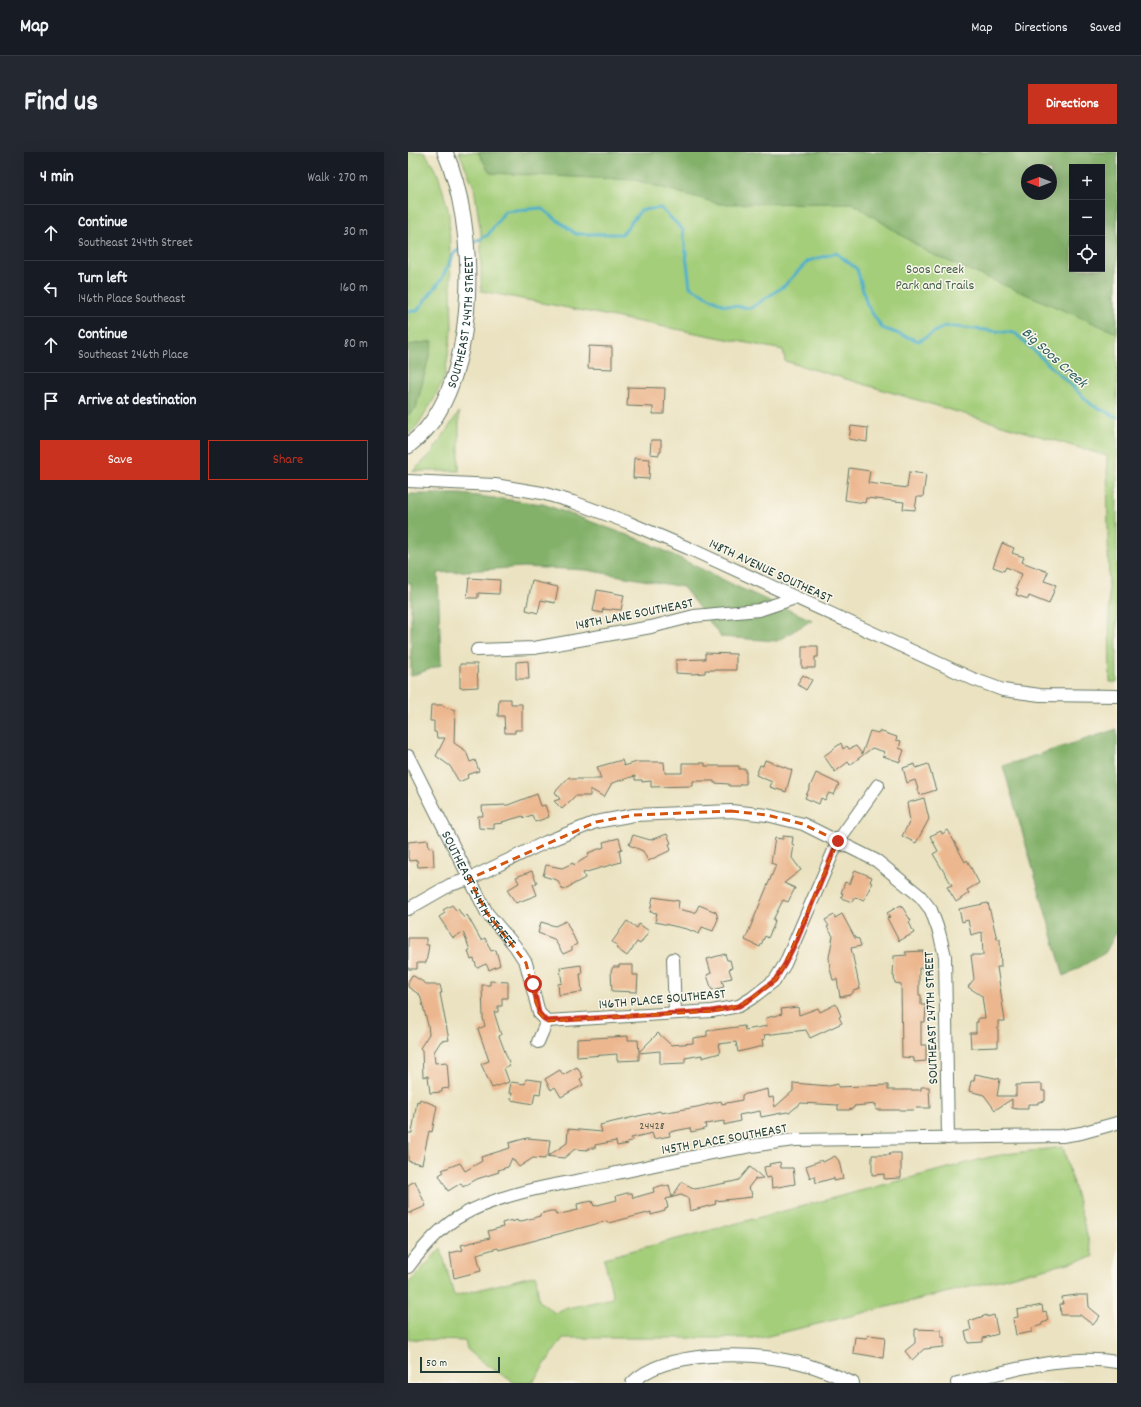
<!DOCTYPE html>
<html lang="en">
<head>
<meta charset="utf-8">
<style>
  :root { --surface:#171b24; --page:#242831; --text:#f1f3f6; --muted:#9ea1a6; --line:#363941; --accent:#c8321e }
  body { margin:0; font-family:Dekko,sans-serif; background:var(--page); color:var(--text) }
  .controls { position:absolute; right:12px; top:12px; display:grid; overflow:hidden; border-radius:0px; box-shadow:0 4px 16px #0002 }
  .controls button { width:36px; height:36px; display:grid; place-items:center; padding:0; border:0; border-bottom:1px solid var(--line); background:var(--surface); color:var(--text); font:20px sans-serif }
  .compass { position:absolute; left:613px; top:12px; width:36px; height:36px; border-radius:50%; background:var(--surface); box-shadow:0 4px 16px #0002; rotate:270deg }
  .scale { position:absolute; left:12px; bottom:10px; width:80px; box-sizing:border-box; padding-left:4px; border:2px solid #1f3d34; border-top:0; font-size:11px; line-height:14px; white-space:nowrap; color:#1f3d34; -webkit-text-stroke:3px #fbf7ec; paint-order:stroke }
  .stop { position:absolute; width:12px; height:12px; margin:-9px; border:3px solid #c8321e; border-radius:50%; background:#fff }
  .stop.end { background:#c8321e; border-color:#fff; box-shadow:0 1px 4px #0008 }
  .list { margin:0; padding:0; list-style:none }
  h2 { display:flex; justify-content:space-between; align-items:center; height:52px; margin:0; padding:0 16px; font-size:17px }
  h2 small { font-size:13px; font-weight:400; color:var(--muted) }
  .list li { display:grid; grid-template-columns:26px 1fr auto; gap:12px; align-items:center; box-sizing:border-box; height:56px; padding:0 16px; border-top:1px solid var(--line) }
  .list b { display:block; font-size:15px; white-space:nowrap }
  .list p { margin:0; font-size:13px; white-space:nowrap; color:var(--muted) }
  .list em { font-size:13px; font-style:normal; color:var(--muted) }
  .actions { display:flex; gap:8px; padding:12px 16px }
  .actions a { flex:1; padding:9px 0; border:1px solid var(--accent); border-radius:0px; text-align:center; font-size:14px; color:var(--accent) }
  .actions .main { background:var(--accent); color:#fff }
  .icon { flex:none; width:22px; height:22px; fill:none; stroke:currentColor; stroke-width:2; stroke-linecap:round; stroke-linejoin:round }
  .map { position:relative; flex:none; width:709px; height:1231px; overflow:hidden; border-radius:0px }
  header { display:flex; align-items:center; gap:24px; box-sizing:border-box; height:56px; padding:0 20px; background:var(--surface); border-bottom:1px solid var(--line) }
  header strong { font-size:19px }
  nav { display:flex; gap:22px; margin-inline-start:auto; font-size:14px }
  .intro { display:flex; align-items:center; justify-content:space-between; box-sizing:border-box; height:96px; padding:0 24px }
  h1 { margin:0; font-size:28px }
  .button { padding:10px 18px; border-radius:0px; background:var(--accent); color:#fff; font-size:14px; font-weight:700 }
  main { display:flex; gap:24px; padding:0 24px }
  aside { flex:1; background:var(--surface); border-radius:0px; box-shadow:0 4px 16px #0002 }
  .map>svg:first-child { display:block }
  .green { fill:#a4ce7a; stroke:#628657; fill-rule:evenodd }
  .forest { fill:#83b16a; stroke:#51774f; fill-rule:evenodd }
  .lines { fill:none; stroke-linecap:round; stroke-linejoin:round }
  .stream { stroke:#4cafcb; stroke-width:3 }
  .building { fill:#ecb78f }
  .minor-casing { stroke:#667765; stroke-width:14 }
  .major-casing { stroke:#667765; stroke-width:17 }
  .minor { stroke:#fff; stroke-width:12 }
  .major { stroke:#fff; stroke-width:15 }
  .route { stroke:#c8321e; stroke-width:5 }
  .marked { fill:none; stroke:#d45610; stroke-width:3; stroke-dasharray:8 5; stroke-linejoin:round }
  .labels { text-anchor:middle; stroke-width:3; stroke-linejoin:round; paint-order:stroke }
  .number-label { font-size:12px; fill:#525c4b }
  .park-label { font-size:14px; fill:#406146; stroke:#fbf7ec }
  .street-label { font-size:14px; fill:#1f3d34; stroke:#fbf7ec }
  .water-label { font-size:15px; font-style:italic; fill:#2c5f61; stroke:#fbf7ec }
</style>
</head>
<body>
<header>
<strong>Map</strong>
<nav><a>Map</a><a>Directions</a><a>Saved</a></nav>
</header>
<div class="intro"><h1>Find us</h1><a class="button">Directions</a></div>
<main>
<aside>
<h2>4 min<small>Walk · 270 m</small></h2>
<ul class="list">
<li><svg class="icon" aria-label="ahead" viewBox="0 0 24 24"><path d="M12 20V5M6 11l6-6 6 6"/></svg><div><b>Continue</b><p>Southeast 244th Street</p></div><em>30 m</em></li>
<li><svg class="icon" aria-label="left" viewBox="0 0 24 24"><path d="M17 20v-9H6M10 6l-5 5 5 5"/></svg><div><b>Turn left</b><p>146th Place Southeast</p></div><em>160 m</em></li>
<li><svg class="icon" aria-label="ahead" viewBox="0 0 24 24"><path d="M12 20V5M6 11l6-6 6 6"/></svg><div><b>Continue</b><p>Southeast 246th Place</p></div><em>80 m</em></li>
<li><svg class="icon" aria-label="arrive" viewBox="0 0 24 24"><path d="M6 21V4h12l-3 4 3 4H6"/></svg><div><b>Arrive at destination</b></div></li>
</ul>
<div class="actions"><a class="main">Save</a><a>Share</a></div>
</aside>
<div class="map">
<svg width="709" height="1231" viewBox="0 0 709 1231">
  <rect width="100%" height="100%" fill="#fbf7ec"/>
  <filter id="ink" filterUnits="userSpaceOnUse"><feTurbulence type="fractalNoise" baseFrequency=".025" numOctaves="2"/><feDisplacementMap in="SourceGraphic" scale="8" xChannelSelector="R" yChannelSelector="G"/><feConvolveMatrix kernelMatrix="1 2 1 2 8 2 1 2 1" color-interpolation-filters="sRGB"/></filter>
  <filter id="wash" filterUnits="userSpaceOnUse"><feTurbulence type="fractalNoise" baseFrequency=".012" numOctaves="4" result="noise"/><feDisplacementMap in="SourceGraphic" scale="16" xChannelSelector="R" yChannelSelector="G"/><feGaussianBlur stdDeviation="0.9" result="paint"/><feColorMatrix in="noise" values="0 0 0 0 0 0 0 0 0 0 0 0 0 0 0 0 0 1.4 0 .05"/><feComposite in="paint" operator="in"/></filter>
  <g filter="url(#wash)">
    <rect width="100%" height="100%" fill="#eae2c0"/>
    <g class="green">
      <path d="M0,0H17L31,25L41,61L44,176L37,224L26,247L9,274L0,283Z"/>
      <path d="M51,0H709V530H702L699,304L377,209L375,198L73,139V82L66,35ZM664,15H694V117H664ZM619,18H643V42H619Z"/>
      <path d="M51,260V319H5L23,302Z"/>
      <path d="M655,995L685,1105L352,1186H155L124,1231H107L74,1210L59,1197L57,1189L0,1187V1132L33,1096L46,1144L128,1123L131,1149L147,1161L155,1157L205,1146L196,1106L582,1005L598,1002Z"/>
    </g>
    <g class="forest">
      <path d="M70,0H709V181L521,101L444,51L312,52L227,28L82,21ZM664,15H694V117H664ZM619,18H643V42H619Z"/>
      <path d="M25,189L8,256L0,263V193Z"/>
      <path d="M0,342H53L135,352L241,391L332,436L404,468L369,489L313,485L275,435L178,418L115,415L30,421L33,513L3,524V431H0Z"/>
      <path d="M709,577V780L697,801L656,824L595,614Z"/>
    </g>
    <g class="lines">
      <g class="stream">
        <path d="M62,92L80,83L97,59L133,56L168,82H214L233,58L253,56L275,78L282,135L316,153L343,156L376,134L400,109L428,101L449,117L459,153L474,176L511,189L537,174L607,181L684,253L709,265"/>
        <path d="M0,159H9L33,128L46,101L53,97"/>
      </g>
    </g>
    <g id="blocks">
      <g class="building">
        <path d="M181,194L204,195V217L180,216Z"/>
        <path d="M220,235L257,236L256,262H245V255L219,254Z"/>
        <path d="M443,274L460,276L459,290L441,287Z"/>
        <path d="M243,288H253V300H251V303L242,302Z"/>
        <path d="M226,306L242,307L241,327L225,326Z"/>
        <path d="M441,316L462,319L460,331L499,336L501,320L518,322L515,345H509L507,358L495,357L496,350L458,346L457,351L437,348Z"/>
        <path d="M594,391L606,396L604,401L616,405L614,410L640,420L636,429L648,433L641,452L621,444L620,447L608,443L610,437L608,436L614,422L598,415L596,419L585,415Z"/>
        <path d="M61,426L92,428L91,442L70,441V446H59Z"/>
        <path d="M124,429L150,435L147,451L133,448L130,461L118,458Z"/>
        <path d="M189,438L216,443L213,458L204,457L203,458L195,457L194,461L185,459Z"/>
        <path d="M394,494H410V505H407V516H394Z"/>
        <path d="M297,501L328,502V518H297V521L284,522L268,521V508L297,507Z"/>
        <path d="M120,509L121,527H108V510Z"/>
        <path d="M52,512H69L70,535L52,536Z"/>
        <path d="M395,523L404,528L398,538L389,532Z"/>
        <path d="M91,547H103V552H114V578H107V581H97L96,564H90Z"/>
        <path d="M23,553H35L36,555L47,558L46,591L58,599L62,610L67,608L71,619L59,623L60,626L51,630L42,614L28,604L37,586H29L28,580H26V569H22Z"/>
        <path d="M462,579L470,581L471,579L489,585L488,588L493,589L491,596L496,598L492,610L475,604L477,600L464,596L442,613L440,610L427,620L416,604L433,591L435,597L439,594L441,597L448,594L454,602Z"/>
        <path d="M214,608L216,614L229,610H256L257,621H274V611H297V614H331V617H338V632H332V634H321V632L306,631V629H285V634L243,635V629L234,630V628H227V624L204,631L196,645L182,637V644H167L154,657L146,649L152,647L147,640L161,625L164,627H193L189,615Z"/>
        <path d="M357,608L384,618L378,640L362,635L364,630L348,623L352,613L355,614Z"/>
        <path d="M507,612L508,616L520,612L528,638L512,643L507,628L499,631L495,616Z"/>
        <path d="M408,621L431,632L426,643L421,641L417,648L413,646L411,652L397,646Z"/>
        <path d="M129,642L133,654L137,653L141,665L127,670L124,663L116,666L115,664L94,670L95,671L86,672V677L71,676L70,664H75L74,654L100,653Z"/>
        <path d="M516,646L521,667L508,691L494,684L502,669L499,651Z"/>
        <path d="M540,678L557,710L559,708L571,731L559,738L561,741L548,750L539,735L544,733L525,702L530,699L522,684L533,679L534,682Z"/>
        <path d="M259,682L263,691L261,692L263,698L240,709L235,699L221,693L225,683L242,688Z"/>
        <path d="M375,684L385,685L384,692L386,693L384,706L393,718L376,731L387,736L380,750L375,748L365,768H367L366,773L360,786L357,784L352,795L337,788L368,713L363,711L367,686L375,687Z"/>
        <path d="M211,686L214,697L211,698L213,710L175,721L177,726L155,738L149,728L135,724L138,713L154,716L165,711L166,713L181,704L180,701L196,695L195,690Z"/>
        <path d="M20,688L21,696L25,695L26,714L10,715L9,708L2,709L0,706V690Z"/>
        <path d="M447,718L464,725L462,730L464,731L456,748L447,745L444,750L433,746L435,741H433L437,730L442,732Z"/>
        <path d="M124,719L129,731L125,732L129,743L108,751L99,738L111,731L108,725Z"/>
        <path d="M245,745L271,749L270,757L287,761L291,753L308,760L310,767L305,779L294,775L291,782L279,777L247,770L249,761L242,760Z"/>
        <path d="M580,751L589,787H592L593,815H589L597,869H590V895L563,896L562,881H568V870H570V866H577L574,844L560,835L566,827L563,803H575L574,780L563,783L560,768L554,770L551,757Z"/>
        <path d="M44,753L48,758L50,757L56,766L59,763L73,788L77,786L83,799L88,798L92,813L81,818L78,812L69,816L66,807L63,808L60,799L62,798L55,780L45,786L31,765L37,761L35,758Z"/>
        <path d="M493,753L503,769L501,770L506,781L491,789L479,766L482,765L479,761Z"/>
        <path d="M434,762L447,786L451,787L453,794L443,796L452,837L445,839V841L442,843L432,845L429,827L425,828L422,817L421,805L425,784L419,775L421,774L417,768L426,763L427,766Z"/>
        <path d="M158,769L169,792L164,795V798L155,802L146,787L130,781L133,770L147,774Z"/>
        <path d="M219,769L229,776L231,772L241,779L232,792L229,790L219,804L208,796L210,794L204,790Z"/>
        <path d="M0,786H18V793H21L18,811H9V817H0Z"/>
        <path d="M515,799L516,816H511V843H513V853H518L517,870H513V893H518V909L506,910V906L494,905L493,832L487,831L486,824H485L486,804L499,803L497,800Z"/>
        <path d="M317,802L319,808H322L324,816L321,817L324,826L314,828L316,835L304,838L299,823L303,821L299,807Z"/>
        <path d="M173,813L174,822H172L174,840L151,843L150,832L154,831L152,816Z"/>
        <path d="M211,813H225V823H230L229,840L204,839L203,819L205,815H211Z"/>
        <path d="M4,823L20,833H32L34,841H32L41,888L33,889L26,900L27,911L39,910L41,936L34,937V940L22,941L20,924L15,925L14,898L12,896L21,882L20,873L12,843L0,835V830Z"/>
        <path d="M82,829L100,830V846H94V854H90V860H86L93,883L91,884L102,913L96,916L101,930L84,936L73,912L81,909L70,877L77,874L75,866L74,833H82Z"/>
        <path d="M428,852L433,864L431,865L434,871L402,886L398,878L356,883L357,887L354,888L355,894L330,900L328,890L310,892L312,901L294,906V903L277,906V911L252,912V899L231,901V908L209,909V902L169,905V887L220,884V888H230L231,900L250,881L263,893L285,891V886L299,884V879L336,874L337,878L359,874L358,866L374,862L373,857L390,855L391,863L410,856L412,860Z"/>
        <path d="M169,915L175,925L172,927L175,933L153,945L147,935L143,938L137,927L152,918L155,923Z"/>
        <path d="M567,922L592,927L589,944H608V933L634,932V939H637V949L630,950V952H620V957H609L604,956V947L587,958L576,943L561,939L563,929H566Z"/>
        <path d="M118,927L134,929L132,942L127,941L125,952L103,948L104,941H101L103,930L117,932Z"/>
        <path d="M385,931L421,934L430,932V935L480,933V938H513V935H521L522,956H508L506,958H468V952L446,954V956L441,958H430V953L393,951L381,961L379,960L353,965L352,959L331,963L332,969L316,973V969L297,972L298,976L293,978L283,980L282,976L261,980L262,984L246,987L244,981L223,986L224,989L219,990L220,992L209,994L208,989L187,993V996H180V998L167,997L156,1006L137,1004V1007L125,1006L111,1015L104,1006L100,1015L90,1018L91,1020L69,1027L55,1035L53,1031L40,1039L31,1023L36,1020L34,1018L52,1011L57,1019L74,1009L73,1005L102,996L101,991L119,986L142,988L140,1004L159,991L160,977L194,980L192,973L252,959L253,961L289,955L313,949L314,952L334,948V943L360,937L361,946L365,945L367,955L385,939Z"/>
        <path d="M12,947L29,954L24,980L21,979L14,1012L0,1009V981H4L9,949L11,950Z"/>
        <path d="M481,1001H493V1026L476,1027V1022L464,1023V1003H482Z"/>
        <path d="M427,1004L431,1009L435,1027L426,1029V1026L408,1031L407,1024L402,1026L398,1014L414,1008L415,1010Z"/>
        <path d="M372,1010L373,1016H385L387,1032L364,1036L363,1025L358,1026L356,1015L362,1014L361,1012Z"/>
        <path d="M342,1015L355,1026L347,1027L340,1036L343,1039L344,1045L307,1049L308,1052L282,1059L280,1046L273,1043L258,1047L260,1056L257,1057V1059L243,1063V1060L236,1062L200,1071L199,1069L91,1098L90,1096L72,1101L69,1103L73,1119L46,1126L42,1101L55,1098L53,1093L82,1086L80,1079L95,1075L94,1071L104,1068V1070L109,1068L110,1070L132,1064V1062L142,1059H147L148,1063L170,1058L169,1052L184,1049L186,1054L209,1048L208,1044L219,1041H224L225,1046L246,1040L245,1036L256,1033V1035L261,1033L264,1045L274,1030L287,1037L323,1030L331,1028Z"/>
        <path d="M7,1029L18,1054L4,1060V1061H0V1033Z"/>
        <path d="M668,1143H680L681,1155L692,1164L685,1173L672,1163H653L652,1152H655L654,1145Z"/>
        <path d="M634,1153L635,1160L638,1159L640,1169L634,1171V1173L624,1176V1180L608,1183L605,1166L610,1165L609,1158Z"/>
        <path d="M579,1163V1165L586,1163L590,1182L575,1186V1190L560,1191L557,1180L563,1178L561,1169Z"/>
        <path d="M507,1177L533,1178V1185H536V1195L516,1197L504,1208L497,1199L507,1191Z"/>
        <path d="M461,1183L477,1185L475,1206L445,1201L447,1185L458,1186Z"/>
      </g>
    </g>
  </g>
  <g filter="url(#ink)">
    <use href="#blocks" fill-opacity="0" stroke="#667765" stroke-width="1"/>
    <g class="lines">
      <g class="minor-casing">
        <g id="minor">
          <path d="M0,329L87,333L134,341L165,350L219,370L280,396L565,527L595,538L632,543L709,544"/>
          <path d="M69,498L126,496L243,475L286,464L351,458L387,446"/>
          <path id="s1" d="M0,604L79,761L107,794L118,811L131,861L139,869"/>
          <path d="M0,757L42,733L61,727L138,690L188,670L226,663L323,659L359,663L395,672L469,709L512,744L523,758L531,780L537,804L540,986"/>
          <path d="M265,807L267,861"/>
          <path d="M139,869L304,859L331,854L344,846L367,828L377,812L430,689L470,633"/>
          <path d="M130,890L139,869"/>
          <path d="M0,1115C13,1098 31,1077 49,1066C94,1039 150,1033 200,1023C262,1010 324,995 387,988L654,984L673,981L709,971"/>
          <path d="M224,1231C258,1197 343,1200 388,1210C408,1214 426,1223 445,1231"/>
          <path d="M549,1231C600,1220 656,1201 709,1210"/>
        </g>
      </g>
      <g class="major-casing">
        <g id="major">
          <path id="s2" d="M0,294C7,288 15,282 20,275C71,211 69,73 37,0"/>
        </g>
      </g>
      <use href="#minor" class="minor"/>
      <use href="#major" class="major"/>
    </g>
  </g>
  <g class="lines" filter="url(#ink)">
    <path class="route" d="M125,832L131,861L138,869L304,859L331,854L344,846L367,828L377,812L389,788L430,689"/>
  </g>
  <path class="marked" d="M323,659L359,663L395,672L430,689L377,812L367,828L344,846L331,854L304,859L139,869L131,861L118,811L79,761L61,727L188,670L226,663Z"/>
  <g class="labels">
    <g class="number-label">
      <text x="244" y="977">24428</text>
    </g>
    <g class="park-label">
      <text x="527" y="121">Soos Creek<tspan x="527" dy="16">Park and Trails</tspan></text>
    </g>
    <g class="street-label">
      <text dy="5" stroke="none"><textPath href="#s2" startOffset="140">SOUTHEAST 244TH STREET</textPath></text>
      <text transform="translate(363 418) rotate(25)" y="5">148TH AVENUE SOUTHEAST</text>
      <text transform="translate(226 461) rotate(-11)" y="5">148TH LANE SOUTHEAST</text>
      <text dy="5" stroke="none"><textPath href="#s1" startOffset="151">SOUTHEAST 244TH STREET</textPath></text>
      <text transform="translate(254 846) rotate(-5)" y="5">146TH PLACE SOUTHEAST</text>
      <text transform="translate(522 866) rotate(-92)" y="5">SOUTHEAST 247TH STREET</text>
      <text transform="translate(316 986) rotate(-10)" y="5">145TH PLACE SOUTHEAST</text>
    </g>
    <g class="water-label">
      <text transform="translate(647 205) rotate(42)" y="5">Big Soos Creek</text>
    </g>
  </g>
</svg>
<div class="controls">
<button>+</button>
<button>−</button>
<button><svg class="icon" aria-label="locate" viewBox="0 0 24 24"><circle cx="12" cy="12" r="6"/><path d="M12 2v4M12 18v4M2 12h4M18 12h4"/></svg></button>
</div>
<svg class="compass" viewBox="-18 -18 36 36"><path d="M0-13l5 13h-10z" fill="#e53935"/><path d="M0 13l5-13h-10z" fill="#9ea1a6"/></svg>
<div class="scale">50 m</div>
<div class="stop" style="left:125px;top:832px"></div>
<div class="stop end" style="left:430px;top:689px"></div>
</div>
</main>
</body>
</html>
